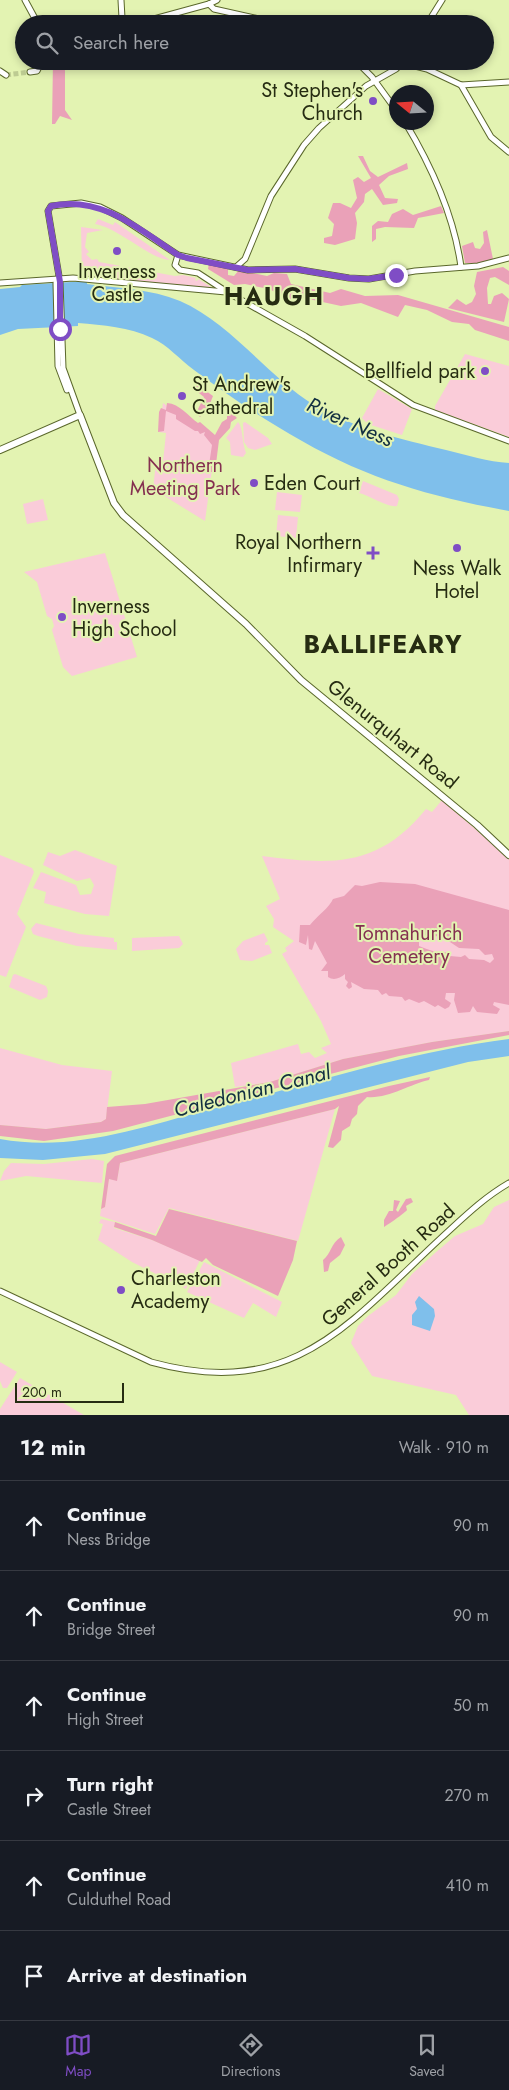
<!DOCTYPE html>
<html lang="en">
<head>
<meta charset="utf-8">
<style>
  :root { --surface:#171b24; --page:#20242c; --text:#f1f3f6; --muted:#9ea1a6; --line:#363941; --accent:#7f4dc5 }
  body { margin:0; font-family:Jost,sans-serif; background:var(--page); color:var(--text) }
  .compass { position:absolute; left:389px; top:85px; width:45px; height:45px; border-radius:50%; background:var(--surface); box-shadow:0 2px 8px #0003; rotate:288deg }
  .scale { position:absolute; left:15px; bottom:12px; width:109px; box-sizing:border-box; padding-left:5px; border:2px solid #262c12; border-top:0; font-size:14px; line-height:18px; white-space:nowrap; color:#262c12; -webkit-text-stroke:4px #e3f3b2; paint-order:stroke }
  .stop { position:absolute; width:15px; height:15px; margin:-11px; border:4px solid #7f4dc5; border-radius:50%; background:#fff }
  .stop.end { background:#7f4dc5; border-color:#fff; box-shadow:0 1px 5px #0008 }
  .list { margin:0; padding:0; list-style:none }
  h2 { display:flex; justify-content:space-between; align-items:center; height:65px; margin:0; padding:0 20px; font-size:21px }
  h2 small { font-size:16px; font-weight:400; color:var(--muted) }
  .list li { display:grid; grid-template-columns:32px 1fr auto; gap:15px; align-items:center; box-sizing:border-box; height:90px; padding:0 20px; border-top:1px solid var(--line) }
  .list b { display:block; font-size:19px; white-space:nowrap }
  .list p { margin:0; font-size:16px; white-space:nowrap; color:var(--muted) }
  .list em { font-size:16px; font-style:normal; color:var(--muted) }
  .icon { flex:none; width:28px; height:28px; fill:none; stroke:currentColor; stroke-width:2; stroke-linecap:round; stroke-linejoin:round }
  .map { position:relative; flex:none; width:509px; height:1415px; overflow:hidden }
  .search { position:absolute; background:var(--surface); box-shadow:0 2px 8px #0003; left:15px; right:15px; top:15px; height:55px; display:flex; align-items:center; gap:12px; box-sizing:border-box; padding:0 18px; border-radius:28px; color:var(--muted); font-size:19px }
  .sheet { height:605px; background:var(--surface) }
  nav { display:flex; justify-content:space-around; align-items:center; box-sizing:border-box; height:70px; border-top:1px solid var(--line); background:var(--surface); font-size:14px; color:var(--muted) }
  nav a { display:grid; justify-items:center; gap:2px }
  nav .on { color:var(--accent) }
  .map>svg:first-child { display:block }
  .green { fill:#faccd9 }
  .forest { fill:#eaa1b8; fill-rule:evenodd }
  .water { fill:#7fbfeb }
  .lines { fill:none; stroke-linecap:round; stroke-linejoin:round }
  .secondary-tunnel { stroke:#bdcb92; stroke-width:5; stroke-dasharray:5 2.5; stroke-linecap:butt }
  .secondary-casing { stroke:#5a672b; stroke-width:7 }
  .highway-casing { stroke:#5a672b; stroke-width:8 }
  .secondary { stroke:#fff; stroke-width:5 }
  .highway { stroke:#fff; stroke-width:6 }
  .route { stroke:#7f4dc5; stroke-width:6 }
  .poi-dot { fill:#7f4dc5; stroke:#e3f3b2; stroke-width:2 }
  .labels { text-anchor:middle; stroke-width:4; stroke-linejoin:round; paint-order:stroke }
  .poi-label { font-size:20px; fill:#262c12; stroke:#e3f3b2; text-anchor:start }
  .park-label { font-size:20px; fill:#843050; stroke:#e3f3b2 }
  .street-label { font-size:20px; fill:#262c12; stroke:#e3f3b2 }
  .water-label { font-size:21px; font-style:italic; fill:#122f41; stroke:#e3f3b2 }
  .district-label { font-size:25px; font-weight:bold; letter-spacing:1px; fill:#262c12; stroke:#e3f3b2 }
</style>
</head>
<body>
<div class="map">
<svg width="509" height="1415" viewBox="0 0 509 1415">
  <rect width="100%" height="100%" fill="#e3f3b2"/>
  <g class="green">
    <path d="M98,219L113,225L115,222L170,260C151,260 119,228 95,224Z"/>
    <path d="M81,227L103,230L87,233L85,247L89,252L86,254L92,260L97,259L99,262L175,276L183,275L196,278L195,280L197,281L198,279L213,288L212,290L100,279L82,275Z"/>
    <path d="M465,354L509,366V437L435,410V406Z"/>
    <path d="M378,389L412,409L402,435L368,424L362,418Z"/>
    <path d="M163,403L216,440L205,521L153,489L156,462H163L166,433L159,432Z"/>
    <path d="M238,422C243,427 242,443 246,453L243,457L231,455L230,442L226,438Z"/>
    <path d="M245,422L268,438L272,444L255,450L248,448L244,442L243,423Z"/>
    <path d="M363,481L397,495L399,499L397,506C388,508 371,496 359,493Z"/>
    <path d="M277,492L302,495L300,512L275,510Z"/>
    <path d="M43,499L48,520L27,524L23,504Z"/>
    <path d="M278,515L298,517L296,538L276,536Z"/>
    <path d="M105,553L137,657L72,676L63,667L52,630L54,626L52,619L47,616L37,582L24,572Z"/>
    <path d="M442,800L509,858V1031L432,1042L343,1059L270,1082L235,1087L231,1063L298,1044L301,1054L309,1052L315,1058L327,1053L321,1048L331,1044L321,1021L282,954L287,951L285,948L294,941L273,927L274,919L266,906L280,899L262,856C332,865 378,868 426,809L432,812Z"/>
    <path d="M75,850L117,866L109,916L85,914L44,903L46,892L33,888L41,872L76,885L80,895L91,894L94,885L90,878L77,881L43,865L48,852L60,856Z"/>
    <path d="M0,855L32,868L34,872L17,914L26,927L6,977L0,975Z"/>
    <path d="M36,923L79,934L114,938V942H117V950L77,946L38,936L33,934L31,929Z"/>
    <path d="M264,933L268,941L265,943V945H269L272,953L252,961L240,960L236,949L243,941Z"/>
    <path d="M179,936L183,944L179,948L132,951V938Z"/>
    <path d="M15,974L46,986L48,991L47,997L40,1000L9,987L13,975Z"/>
    <path d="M0,1048L62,1065L112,1071L106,1119L101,1122L46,1129L0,1125Z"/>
    <path d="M335,1109L298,1241L169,1208L155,1234L100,1216L101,1209L105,1207L109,1179L117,1180L120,1163Z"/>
    <path d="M92,1159L104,1161L102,1183L26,1176L0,1181L4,1171L11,1163L44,1164Z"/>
    <path d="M509,1200V1415H469L456,1395L372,1376L351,1343L358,1326L368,1316L396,1295L412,1274L435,1253L455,1236L483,1224L494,1207Z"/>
    <path d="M101,1219L115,1222L114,1228L152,1240L200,1260L186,1289L132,1262L98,1240L103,1224L99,1223Z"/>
    <path d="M204,1262L282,1302L276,1317L253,1303L244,1318L187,1292Z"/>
    <path d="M0,1362L17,1372L7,1388H3L0,1381Z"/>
    <path d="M20,1378L84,1415H0V1409Z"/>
  </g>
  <g class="forest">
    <path d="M53,61H62L65,64V110L72,120L60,116L55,124H52Z"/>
    <path d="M358,156H363L370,171L378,177L407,163L408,169L389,176L379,185L385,198L398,199L397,203L383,205L372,189L365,194L364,202L355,213L357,223L355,239L335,245L324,243V238L332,236L334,224L328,218L333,203H340L351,208L357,198L353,180L358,177L364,182L371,178Z"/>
    <path d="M441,206L444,213L418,218L414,228L385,227L376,229V239L372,242V226L378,221L388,222L392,214L403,209L413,215Z"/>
    <path d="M487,230L493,259L480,263H465L462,246L473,242L475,248L480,249L484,243L483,232Z"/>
    <path d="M209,263L228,267V275L234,276L239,270L267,276L274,273L287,274L291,284L330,293L341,289L365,296L398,295L509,327V341L475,330L469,324L452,322L427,310L405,305L398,317L361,303L341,306L304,298L291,300L269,289L245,284L234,285L208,269Z"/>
    <path d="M503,267L509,271V285L495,277L490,278L487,288L488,304H491L494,296L502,293L509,299L504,322L448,308L457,299L466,305L472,302L476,294L474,286L477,272Z"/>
    <path d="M195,383L213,396L209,406L200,417L196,413L204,397L195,390Z"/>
    <path d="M167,403C180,404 188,416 198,423L200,422L215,435L222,422L227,419V411L230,408L234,409L233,414L237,418L231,422L230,428L219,440L215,472H210L209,465L212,445L204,435L205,432L200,434L198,431H195L176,419V415L166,411L164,431L158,432L159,412L161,408L166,410Z"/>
    <path d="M380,882L415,884L509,910V1005L494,1002L493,1005L500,1009L497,1014L477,1012L473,1006L470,1012L458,1013L454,1000L455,993H446L445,999L451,1003L449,1007L445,1009L438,1005L435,1007L424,1001L419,1003L409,999L405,1001L402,997L389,996L386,993L382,995L378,990L364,989L351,982L352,987L349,989L346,986L348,982L345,979V974C340,978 334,981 328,977V971H321L327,963L315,941L312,950L309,949L308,935L306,945L299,942L300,925H310C316,917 330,907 333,899L344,896L355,885L362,886ZM379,928C385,930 392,928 397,929C413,932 430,939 446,935L447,940L459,948L479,949L485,955L492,954L494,959L490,963L484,960L469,959L465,955L461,957L450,956L447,952C437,953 429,950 419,946V942H410L403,938L391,942L382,937Z"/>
    <path d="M509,1031V1035L399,1056L113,1131L44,1141L0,1136V1125L46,1129L101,1122L106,1119L107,1107L145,1104L270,1082L343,1059L432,1042Z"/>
    <path d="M430,1077L429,1080C410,1084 388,1099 367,1097L358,1106L357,1114L352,1119L350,1126L342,1131L341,1140L333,1148L328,1147L339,1106L335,1109L120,1163L117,1181L109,1179L105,1207L101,1209L107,1164L115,1156L389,1086Z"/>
    <path d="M411,1198L413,1202L406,1206L407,1210C405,1213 386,1226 384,1227V1220L389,1211H393L394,1200L400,1201L396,1210L398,1212L406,1199Z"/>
    <path d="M169,1209L297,1241L293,1260L278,1296L213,1265L206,1258L202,1262L152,1240L114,1227L115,1222L156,1236Z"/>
    <path d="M341,1237L345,1245L340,1255L330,1263L328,1271L324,1272L323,1260C331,1254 331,1243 341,1237Z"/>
  </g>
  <g class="water">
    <path d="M87,281V284C118,288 151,289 180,301C231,323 267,376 314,405C355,429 401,439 446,450C467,455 488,462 509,463V511C433,497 370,480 302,441C264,420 229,396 194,370C180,360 168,345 152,338C129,327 103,325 78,323V326L18,329L0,335V289L20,287L22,285Z"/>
    <path d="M509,1039V1056L468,1062L105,1154L43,1160L0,1158V1139C72,1152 139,1128 208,1110C307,1085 407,1052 509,1039Z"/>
    <path d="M419,1296L434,1309L435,1316L430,1331L412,1325V1315L417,1309L415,1302Z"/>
  </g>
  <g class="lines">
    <path class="secondary-tunnel" d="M6,75L30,72"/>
    <g class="secondary-casing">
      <g id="secondary">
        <path d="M25,0L38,24"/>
        <path d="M121,0L122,18L128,22L154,19L209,4L217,0"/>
        <path d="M209,4L214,9L281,24"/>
        <path d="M427,24L442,0"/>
        <path d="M356,61L372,77L396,110"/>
        <path d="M403,63L427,69L461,85L509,82"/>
        <path d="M0,71L6,75"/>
        <path d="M30,72L37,71L42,61"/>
        <path d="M461,85L491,137L509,152"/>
        <path d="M405,122C432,167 454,215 461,267"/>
        <path d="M178,255L175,265L180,270L198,273L227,292L305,336L413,405L509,441"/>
        <path d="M236,267L245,259L271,196L304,145L319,128L366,86L396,69L404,61"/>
        <path d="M58,278L56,283L58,366L67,390"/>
        <path d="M0,283L73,278L226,292"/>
        <path d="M80,415L63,368L60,282L48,211L51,206L81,203L100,207L122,218L178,255L248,270L295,269L349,278L369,279L415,271L478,266L509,258"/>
        <path d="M0,1291L151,1362C293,1401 348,1324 441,1238C463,1218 483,1198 509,1183"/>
      </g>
    </g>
    <g class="highway-casing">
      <path id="highway" d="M0,450L80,415L114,503L123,515L246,624L301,680L477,825L509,855"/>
    </g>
    <use href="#secondary" class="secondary"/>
    <use href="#highway" class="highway"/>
  </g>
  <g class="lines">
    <path class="route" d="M60,329V282L48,211L51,206C101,195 139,229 178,255L187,258L248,270L295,269L349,278L368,279L396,275"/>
  </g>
  <g class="poi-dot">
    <circle cx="373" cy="101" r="5"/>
    <circle cx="117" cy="251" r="5"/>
    <circle cx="485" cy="371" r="5"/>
    <circle cx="182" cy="396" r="5"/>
    <circle cx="254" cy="483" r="5"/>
    <circle cx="457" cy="548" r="5"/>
    <path d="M370.5 545.5h5v5h5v5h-5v5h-5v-5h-5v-5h5z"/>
    <circle cx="62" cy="617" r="5"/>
    <circle cx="121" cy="1290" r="5"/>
  </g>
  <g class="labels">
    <g class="poi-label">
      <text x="363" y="97" text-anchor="end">St Stephen's<tspan x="363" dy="23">Church</tspan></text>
      <text x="117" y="278" text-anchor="middle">Inverness<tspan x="117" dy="23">Castle</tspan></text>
      <text x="475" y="378" text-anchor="end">Bellfield park</text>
      <text x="192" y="391">St Andrew's<tspan x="192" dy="23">Cathedral</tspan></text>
      <text x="264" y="490">Eden Court</text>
      <text x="362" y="549" text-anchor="end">Royal Northern<tspan x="362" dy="23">Infirmary</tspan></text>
      <text x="457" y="575" text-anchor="middle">Ness Walk<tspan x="457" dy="23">Hotel</tspan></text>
      <text x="72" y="613">Inverness<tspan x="72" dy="23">High School</tspan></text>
      <text x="131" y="1285">Charleston<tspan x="131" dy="23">Academy</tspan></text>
    </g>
    <g class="park-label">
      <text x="185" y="472">Northern<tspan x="185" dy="23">Meeting Park</tspan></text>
      <text x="409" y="940">Tomnahurich<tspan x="409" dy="23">Cemetery</tspan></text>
    </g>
    <g class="street-label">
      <text transform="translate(393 734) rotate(39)" y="7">Glenurquhart Road</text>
      <text transform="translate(388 1265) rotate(-42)" y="7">General Booth Road</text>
    </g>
    <g class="water-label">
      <text transform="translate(350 422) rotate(24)" y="7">River Ness</text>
      <text transform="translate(252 1091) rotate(-14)" y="7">Caledonian Canal</text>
    </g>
    <g class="district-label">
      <text x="274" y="305">HAUGH</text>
      <text x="383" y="653">BALLIFEARY</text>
    </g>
  </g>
</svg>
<svg class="compass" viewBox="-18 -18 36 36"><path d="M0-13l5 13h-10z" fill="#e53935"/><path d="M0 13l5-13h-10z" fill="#9ea1a6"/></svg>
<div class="scale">200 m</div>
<div class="stop" style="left:60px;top:329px"></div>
<div class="stop end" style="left:396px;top:275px"></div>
<div class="search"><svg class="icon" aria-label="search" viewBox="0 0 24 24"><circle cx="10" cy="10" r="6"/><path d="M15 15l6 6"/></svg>Search here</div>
</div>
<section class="sheet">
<h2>12 min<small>Walk · 910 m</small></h2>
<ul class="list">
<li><svg class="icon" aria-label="ahead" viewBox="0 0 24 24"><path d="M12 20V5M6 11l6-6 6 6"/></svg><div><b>Continue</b><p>Ness Bridge</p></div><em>90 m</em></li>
<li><svg class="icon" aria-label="ahead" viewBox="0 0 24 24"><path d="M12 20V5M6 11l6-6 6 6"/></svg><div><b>Continue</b><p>Bridge Street</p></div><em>90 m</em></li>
<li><svg class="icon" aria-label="ahead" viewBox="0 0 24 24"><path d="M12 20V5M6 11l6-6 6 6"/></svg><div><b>Continue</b><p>High Street</p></div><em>50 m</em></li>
<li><svg class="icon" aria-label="right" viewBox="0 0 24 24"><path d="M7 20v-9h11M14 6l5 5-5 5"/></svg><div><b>Turn right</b><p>Castle Street</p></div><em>270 m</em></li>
<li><svg class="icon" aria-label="ahead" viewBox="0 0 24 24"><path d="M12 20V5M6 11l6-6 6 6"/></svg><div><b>Continue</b><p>Culduthel Road</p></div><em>410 m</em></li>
<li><svg class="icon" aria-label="arrive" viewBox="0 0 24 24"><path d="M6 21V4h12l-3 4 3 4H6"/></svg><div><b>Arrive at destination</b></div></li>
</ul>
</section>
<nav>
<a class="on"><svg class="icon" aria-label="map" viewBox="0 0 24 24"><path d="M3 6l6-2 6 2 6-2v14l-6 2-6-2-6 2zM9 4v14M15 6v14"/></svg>Map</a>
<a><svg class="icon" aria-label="directions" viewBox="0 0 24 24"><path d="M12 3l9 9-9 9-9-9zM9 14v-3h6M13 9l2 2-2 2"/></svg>Directions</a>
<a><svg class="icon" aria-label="saved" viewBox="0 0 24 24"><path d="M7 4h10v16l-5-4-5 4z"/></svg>Saved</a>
</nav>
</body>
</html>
